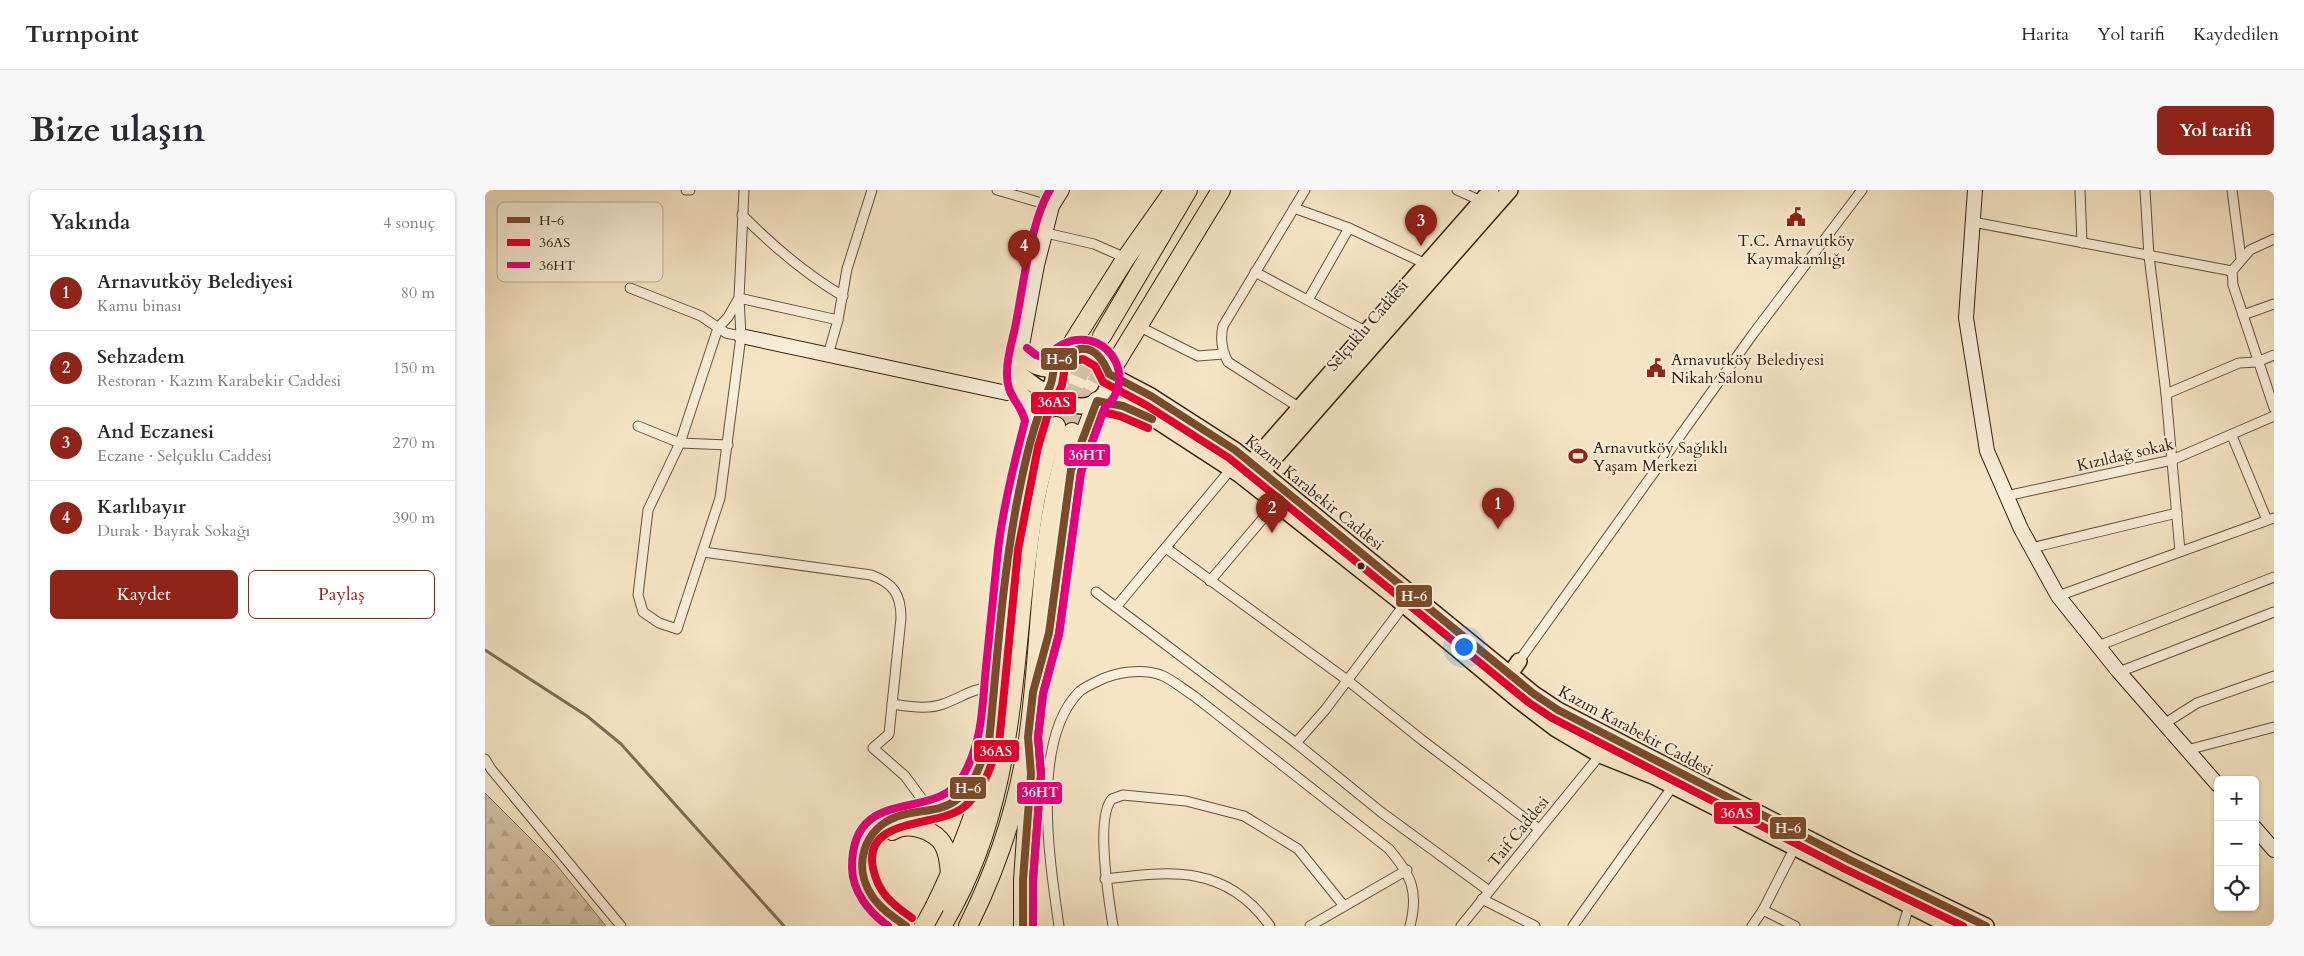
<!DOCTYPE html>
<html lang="tr">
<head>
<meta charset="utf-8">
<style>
  :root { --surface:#fff; --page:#f7f7f7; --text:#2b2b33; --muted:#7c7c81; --line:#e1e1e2; --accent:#8f2418 }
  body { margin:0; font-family:Cardo,serif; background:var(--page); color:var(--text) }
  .controls { position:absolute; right:15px; bottom:15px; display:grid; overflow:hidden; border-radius:8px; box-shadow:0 1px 4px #0004 }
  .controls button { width:45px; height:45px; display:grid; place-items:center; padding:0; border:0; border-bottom:1px solid var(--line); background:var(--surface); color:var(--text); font:25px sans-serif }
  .you { position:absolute; left:978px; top:456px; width:18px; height:18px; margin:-12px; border:4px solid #fff; border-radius:50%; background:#1a73e8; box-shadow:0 0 0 8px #1a73e833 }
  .badge { display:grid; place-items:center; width:32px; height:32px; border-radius:50%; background:var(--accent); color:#fff; font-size:16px; font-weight:700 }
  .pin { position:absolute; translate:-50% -41px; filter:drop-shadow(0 1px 2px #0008) }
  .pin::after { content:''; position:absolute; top:26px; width:18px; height:15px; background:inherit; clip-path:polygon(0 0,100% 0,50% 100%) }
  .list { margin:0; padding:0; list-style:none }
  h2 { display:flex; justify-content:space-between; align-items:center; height:65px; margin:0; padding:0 20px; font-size:21px }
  h2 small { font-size:16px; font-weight:400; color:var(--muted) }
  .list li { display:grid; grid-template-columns:32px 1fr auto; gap:15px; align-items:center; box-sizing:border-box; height:75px; padding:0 20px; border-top:1px solid var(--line) }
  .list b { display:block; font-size:19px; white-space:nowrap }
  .list p { margin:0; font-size:16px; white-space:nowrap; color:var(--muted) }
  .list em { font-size:16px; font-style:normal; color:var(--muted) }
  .actions { display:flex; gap:10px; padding:15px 20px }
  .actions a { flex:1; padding:11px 0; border:1px solid var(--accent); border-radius:8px; text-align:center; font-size:18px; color:var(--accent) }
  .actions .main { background:var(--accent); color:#fff }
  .icon { flex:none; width:28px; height:28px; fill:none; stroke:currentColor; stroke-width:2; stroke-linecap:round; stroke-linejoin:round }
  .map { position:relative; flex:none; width:1789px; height:736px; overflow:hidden; border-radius:8px }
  header { display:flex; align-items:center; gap:30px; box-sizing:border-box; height:70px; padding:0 25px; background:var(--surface); border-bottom:1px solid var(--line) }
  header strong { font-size:24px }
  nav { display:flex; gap:28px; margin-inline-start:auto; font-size:18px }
  .intro { display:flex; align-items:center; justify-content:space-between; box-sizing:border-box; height:120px; padding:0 30px }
  h1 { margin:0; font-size:35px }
  .button { padding:12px 22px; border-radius:8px; background:var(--accent); color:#fff; font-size:18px; font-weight:700 }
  main { display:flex; gap:30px; padding:0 30px }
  aside { flex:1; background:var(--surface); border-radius:8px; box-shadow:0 1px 4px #0004 }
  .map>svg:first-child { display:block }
  .forest { fill:url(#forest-firs); stroke:#84735d }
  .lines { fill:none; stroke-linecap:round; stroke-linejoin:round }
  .stream { stroke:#7f6f59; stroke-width:3 }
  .highway-tunnel { stroke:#cfbea1; stroke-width:18; stroke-dasharray:18 9; stroke-linecap:butt }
  .street-casing { stroke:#635340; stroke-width:11 }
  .secondary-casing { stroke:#322213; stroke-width:16 }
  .primary-casing { stroke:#322213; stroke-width:18 }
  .highway-casing { stroke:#322213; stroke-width:20 }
  .street { stroke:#f9eed9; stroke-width:9 }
  .secondary { stroke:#f9eed9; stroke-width:14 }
  .primary { stroke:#f6e5c5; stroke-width:15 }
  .highway { stroke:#f6e5c5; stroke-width:18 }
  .highway-bridge-casing { stroke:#322213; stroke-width:20; stroke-linecap:butt }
  .highway-bridge { stroke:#f6e5c5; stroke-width:18 }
  .bus-1-casing { stroke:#f9eed9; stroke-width:11 }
  .bus-2-casing { stroke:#f9eed9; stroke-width:11 }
  .bus-3-casing { stroke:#f9eed9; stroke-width:11 }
  .bus-1 { stroke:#7a4b2a; stroke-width:8 }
  .bus-2 { stroke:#e4002b; stroke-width:8 }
  .bus-3 { stroke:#e5007d; stroke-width:8 }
  .bus-dot { fill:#322213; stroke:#f9eed9; stroke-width:2 }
  .labels { text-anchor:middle; stroke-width:4.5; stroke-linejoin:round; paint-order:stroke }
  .poi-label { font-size:16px; fill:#322213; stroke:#f9eed9; text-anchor:start }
  .street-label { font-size:16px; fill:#322213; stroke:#f9eed9 }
  .key { fill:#f9eed9; stroke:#bdb19e; stroke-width:1 }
  .key-label { font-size:14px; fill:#322213 }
  .line-badge { stroke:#f9eed9; stroke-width:2 }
  .badge-label { font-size:14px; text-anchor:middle; font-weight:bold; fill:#fff }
</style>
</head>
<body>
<header>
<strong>Turnpoint</strong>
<nav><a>Harita</a><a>Yol tarifi</a><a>Kaydedilen</a></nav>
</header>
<div class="intro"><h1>Bize ulaşın</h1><a class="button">Yol tarifi</a></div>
<main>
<aside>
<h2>Yakında<small>4 sonuç</small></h2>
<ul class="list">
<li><span class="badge">1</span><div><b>Arnavutköy Belediyesi</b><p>Kamu binası</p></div><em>80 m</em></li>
<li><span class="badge">2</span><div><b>Sehzadem</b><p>Restoran · Kazım Karabekir Caddesi</p></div><em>150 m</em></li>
<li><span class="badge">3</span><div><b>And Eczanesi</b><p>Eczane · Selçuklu Caddesi</p></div><em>270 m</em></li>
<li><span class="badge">4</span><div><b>Karlıbayır</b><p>Durak · Bayrak Sokağı</p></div><em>390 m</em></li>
</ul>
<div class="actions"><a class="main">Kaydet</a><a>Paylaş</a></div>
</aside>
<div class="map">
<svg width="1789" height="736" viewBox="0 0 1789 736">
  <defs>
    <pattern id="forest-firs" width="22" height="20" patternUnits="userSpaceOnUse" patternTransform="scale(1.25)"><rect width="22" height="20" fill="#d5c4a7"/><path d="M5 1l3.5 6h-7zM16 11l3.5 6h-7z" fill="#b7a88f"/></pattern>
  </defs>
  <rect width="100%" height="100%" fill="#f6e5c5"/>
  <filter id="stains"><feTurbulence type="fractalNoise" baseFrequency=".004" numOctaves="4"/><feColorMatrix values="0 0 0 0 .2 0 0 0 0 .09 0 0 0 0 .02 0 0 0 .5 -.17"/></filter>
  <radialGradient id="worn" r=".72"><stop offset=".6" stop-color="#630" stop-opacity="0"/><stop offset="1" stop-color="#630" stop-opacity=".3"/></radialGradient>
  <path class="forest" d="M0,603L69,672L121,736H0Z"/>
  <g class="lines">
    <path class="stream" d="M0,460L102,526L136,554L299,736"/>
    <g class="highway-tunnel">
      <path d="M571,236L593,186L617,146"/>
      <path d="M587,242L595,222L626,165"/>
    </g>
    <g class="street-casing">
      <g id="street">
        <path d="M201,0H205"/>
        <path d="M259,0L254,108L256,146L235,308L192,439L174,433L158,422L153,405L163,320L195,253L233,138L243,127L254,108L353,130"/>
        <path d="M512,0L567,16"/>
        <path d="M972,0L996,11"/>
        <path d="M1595,0L1597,53"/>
        <path d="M1660,0L1664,66L1681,204"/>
        <path d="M1747,0L1756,69"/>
        <path d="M809,18L864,38L941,74"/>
        <path d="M257,25C288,56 320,84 358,106"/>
        <path d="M1488,32L1747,81"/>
        <path d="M561,43L609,54L641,68"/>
        <path d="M1789,49L1765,60L1747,81L1748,95L1789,218"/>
        <path d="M770,82L882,142"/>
        <path d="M145,98L216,126L241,143L256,146"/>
        <path d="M823,110L864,38"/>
        <path d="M1758,125L1789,114"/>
        <path d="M653,136L713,166L738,164"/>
        <path d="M343,165L353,130L362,79L387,0"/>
        <path d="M815,218L743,172C737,161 735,149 738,136L820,0"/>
        <path d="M153,236L195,253L243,255"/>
        <path d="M1747,246L1782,330"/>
        <path d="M1521,306L1687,270L1789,226"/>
        <path d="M681,358L862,490L937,550L1054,639"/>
        <path d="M1546,358L1692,323"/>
        <path d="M1695,361L1681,204L1754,173L1772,172L1789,165"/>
        <path d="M218,362L386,385C408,393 416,404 416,428L404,544L388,558L420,586L445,620"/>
        <path d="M725,391L791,313"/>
        <path d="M611,402L811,553L896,622L1004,701"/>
        <path d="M1573,406L1789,328"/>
        <path d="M631,417L746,279"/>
        <path d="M1613,456L1789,387"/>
        <path d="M1034,471L1268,144L1377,0"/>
        <path d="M1634,482L1789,422"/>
        <path d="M407,514C423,516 442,520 458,514C478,507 487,498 509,497"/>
        <path d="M1679,534L1712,513L1789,486"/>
        <path d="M811,553L840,520L919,415"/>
        <path d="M1702,560L1789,537"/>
        <path d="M0,569L6,579L136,736"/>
        <path d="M620,689C686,681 741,674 785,736"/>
        <path d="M997,709L1050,736"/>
        <path d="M1278,720L1310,736"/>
        <path d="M574,736C565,673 545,552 594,502C598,498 607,494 613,491C631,482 657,478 676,485C688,490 698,499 709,506L904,659C926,685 934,701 925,736"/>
        <path d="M628,736C624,711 610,627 627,609L638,605L701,611L759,626L813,659L859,716"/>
        <path d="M825,736L922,680"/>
        <path d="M976,736L1115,565"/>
        <path d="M1088,736L1188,596"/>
        <path d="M1267,736L1278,720L1310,657"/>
        <path d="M1418,736L1424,716"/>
      </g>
    </g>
    <g class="secondary-casing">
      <g id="secondary">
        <path d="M1490,0L1481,128L1502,261L1536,339L1573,406L1634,482L1733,595"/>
        <path d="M256,146L522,203L534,200L532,182L552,75L567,16L577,0"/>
        <path d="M1770,638L1789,660"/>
      </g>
    </g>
    <g class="primary-casing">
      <g id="primary">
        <circle cx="596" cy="188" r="28"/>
        <path d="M535,165C545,175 554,180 569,179"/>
        <path d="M532,182L552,197L576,209"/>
        <path d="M624,184L666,206L750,260L1049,504L1073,520L1365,670L1501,736"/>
        <path d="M534,200L547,218L550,231"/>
        <path d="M612,211L638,216L672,231L755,285L912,409L1033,510L1071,539L1115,565L1170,587L1465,736"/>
        <path d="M550,231L567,193"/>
        <path d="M761,279L1006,0"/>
        <path d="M771,289L1025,0"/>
        <path d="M1020,491L1034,471"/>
      </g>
    </g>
    <g class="highway-casing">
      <g id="highway">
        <path d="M617,146L703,0"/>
        <path d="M581,163L641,68L689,0"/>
        <path d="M624,184L736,0"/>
        <path d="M567,421L586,280L612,211"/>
        <path d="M407,641C421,632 444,638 455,650C463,659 464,673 465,684"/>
        <path d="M450,716C471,673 488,631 501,585L523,359L536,287L550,231"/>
        <path d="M421,736C408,727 396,719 387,706C383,701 382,694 380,688C370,660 385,638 411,627C427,621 448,623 464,615C479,608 490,588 496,573"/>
        <path d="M457,736C520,633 526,520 538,403C545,342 549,295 571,236"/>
        <path d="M483,736C513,676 533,616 543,549C558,447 552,341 587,242"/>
        <path d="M538,736V690L545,589"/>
      </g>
    </g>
    <use href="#street" class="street"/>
    <use href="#secondary" class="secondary"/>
    <use href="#primary" class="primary"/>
    <use href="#highway" class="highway"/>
    <g class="highway-bridge-casing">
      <path id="highway-bridge" d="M439,736L450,716"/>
    </g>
    <use href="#highway-bridge" class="highway-bridge"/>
    <g class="bus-1-casing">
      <g id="bus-1">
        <path d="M421,736C408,727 395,718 387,706C367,676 379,639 411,627C431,619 453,623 470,611C489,598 496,572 504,552C512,472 517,391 532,312C540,271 548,234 565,196C569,188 567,177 572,171C578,164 587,161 595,159C611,157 619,172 624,184L666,206L750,260L1049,504L1073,520L1365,670L1501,736"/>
        <path d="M538,736V690L546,584L543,547L548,502L564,443L586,280L612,211L638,216L667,229"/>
      </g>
    </g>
    <g class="bus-2-casing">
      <g id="bus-2">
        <path d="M427,728C407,714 393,703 388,678C377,626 454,638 479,617C498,602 506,576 514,554L533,360L553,257L562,227L577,195L580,177L586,172L598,169L610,176L618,192L661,215L744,268L1043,512L1067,528L1360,679L1478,736"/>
        <path d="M548,736V690L556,584L553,547L558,504L574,444L596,282L618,222L635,226L663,238"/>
      </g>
    </g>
    <g class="bus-3-casing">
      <g id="bus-3">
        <path d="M542,158L551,165L562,169C567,160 576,154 586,151C626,141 652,191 620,217L596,282L574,444L558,504L553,547L556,584L548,690V736"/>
        <path d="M403,736C385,723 367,702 367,677C367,592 452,634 478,586C498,550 497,517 501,477C505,438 509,399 513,360C518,317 529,273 540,231C535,211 521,207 522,182C522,166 528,149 531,133C538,96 546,31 565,0"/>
      </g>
    </g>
    <use href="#bus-1" class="bus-1"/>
    <use href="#bus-2" class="bus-2"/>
    <use href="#bus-3" class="bus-3"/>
  </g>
  <defs>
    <g id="civic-bare" transform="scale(1.5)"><path d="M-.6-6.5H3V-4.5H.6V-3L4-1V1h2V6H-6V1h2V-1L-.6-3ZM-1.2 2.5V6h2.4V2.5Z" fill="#8f2418" stroke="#f9eed9" stroke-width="2.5" paint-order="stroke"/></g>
    <g id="stadium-bare" transform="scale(1.5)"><path d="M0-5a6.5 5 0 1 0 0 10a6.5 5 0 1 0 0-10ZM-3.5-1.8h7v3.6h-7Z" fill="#8f2418" stroke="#f9eed9" stroke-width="2.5" paint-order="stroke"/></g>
  </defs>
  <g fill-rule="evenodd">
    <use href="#civic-bare" x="1311" y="27"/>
    <use href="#civic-bare" x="1171" y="178"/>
    <use href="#stadium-bare" x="1093" y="266"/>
  </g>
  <circle class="bus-dot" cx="876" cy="376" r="4.5"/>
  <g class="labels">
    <g class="poi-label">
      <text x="1311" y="56" text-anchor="middle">T.C. Arnavutköy<tspan x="1311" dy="18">Kaymakamlığı</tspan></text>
      <text x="1186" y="175">Arnavutköy Belediyesi<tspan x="1186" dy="18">Nikah Salonu</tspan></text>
      <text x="1108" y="263">Arnavutköy Sağlıklı<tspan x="1108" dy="18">Yaşam Merkezi</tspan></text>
    </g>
    <g class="street-label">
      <text transform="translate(882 135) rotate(-49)" y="6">Selçuklu Caddesi</text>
      <text transform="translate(1640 264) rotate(-13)" y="6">Kızıldağ sokak</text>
      <text transform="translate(830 302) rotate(39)" y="6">Kazım Karabekir Caddesi</text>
      <text transform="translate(1151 540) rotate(28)" y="6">Kazım Karabekir Caddesi</text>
      <text transform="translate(1033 641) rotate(-51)" y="6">Taif Caddesi</text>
    </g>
  </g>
  <rect x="12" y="12" width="166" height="80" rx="8" class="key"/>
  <rect x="22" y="27" width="23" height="6" fill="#7a4b2a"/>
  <rect x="22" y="49" width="23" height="7" fill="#e4002b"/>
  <rect x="22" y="72" width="23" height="6" fill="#e5007d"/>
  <g class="key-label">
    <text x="54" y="35">H-6</text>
    <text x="54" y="57">36AS</text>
    <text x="54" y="80">36HT</text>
  </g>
  <g class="line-badge">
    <rect x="555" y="157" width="38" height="24" rx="5" fill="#7a4b2a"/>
    <rect x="545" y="201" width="47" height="24" rx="5" fill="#e4002b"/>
    <rect x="578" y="253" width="48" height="24" rx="5" fill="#e5007d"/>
    <rect x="910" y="394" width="38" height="24" rx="5" fill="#7a4b2a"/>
    <rect x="488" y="549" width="47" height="24" rx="5" fill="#e4002b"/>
    <rect x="464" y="586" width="38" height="24" rx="5" fill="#7a4b2a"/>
    <rect x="531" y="591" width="47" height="24" rx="5" fill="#e5007d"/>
    <rect x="1228" y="611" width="48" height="24" rx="5" fill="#e4002b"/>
    <rect x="1284" y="626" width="38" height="24" rx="5" fill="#7a4b2a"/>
  </g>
  <g class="badge-label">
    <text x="574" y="174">H-6</text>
    <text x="569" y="217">36AS</text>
    <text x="602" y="270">36HT</text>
    <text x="929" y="411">H-6</text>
    <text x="511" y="566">36AS</text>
    <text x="483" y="603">H-6</text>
    <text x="555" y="607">36HT</text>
    <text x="1252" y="628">36AS</text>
    <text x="1303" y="643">H-6</text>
  </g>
  <rect width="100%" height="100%" filter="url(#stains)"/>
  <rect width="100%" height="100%" fill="url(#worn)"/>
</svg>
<div class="controls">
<button>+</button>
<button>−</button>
<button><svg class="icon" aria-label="locate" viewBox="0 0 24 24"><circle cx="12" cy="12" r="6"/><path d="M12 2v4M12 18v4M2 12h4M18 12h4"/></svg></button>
</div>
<div class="you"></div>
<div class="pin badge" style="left:1013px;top:339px">1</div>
<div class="pin badge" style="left:787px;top:343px">2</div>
<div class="pin badge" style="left:936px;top:56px">3</div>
<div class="pin badge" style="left:539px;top:81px">4</div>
</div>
</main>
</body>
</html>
